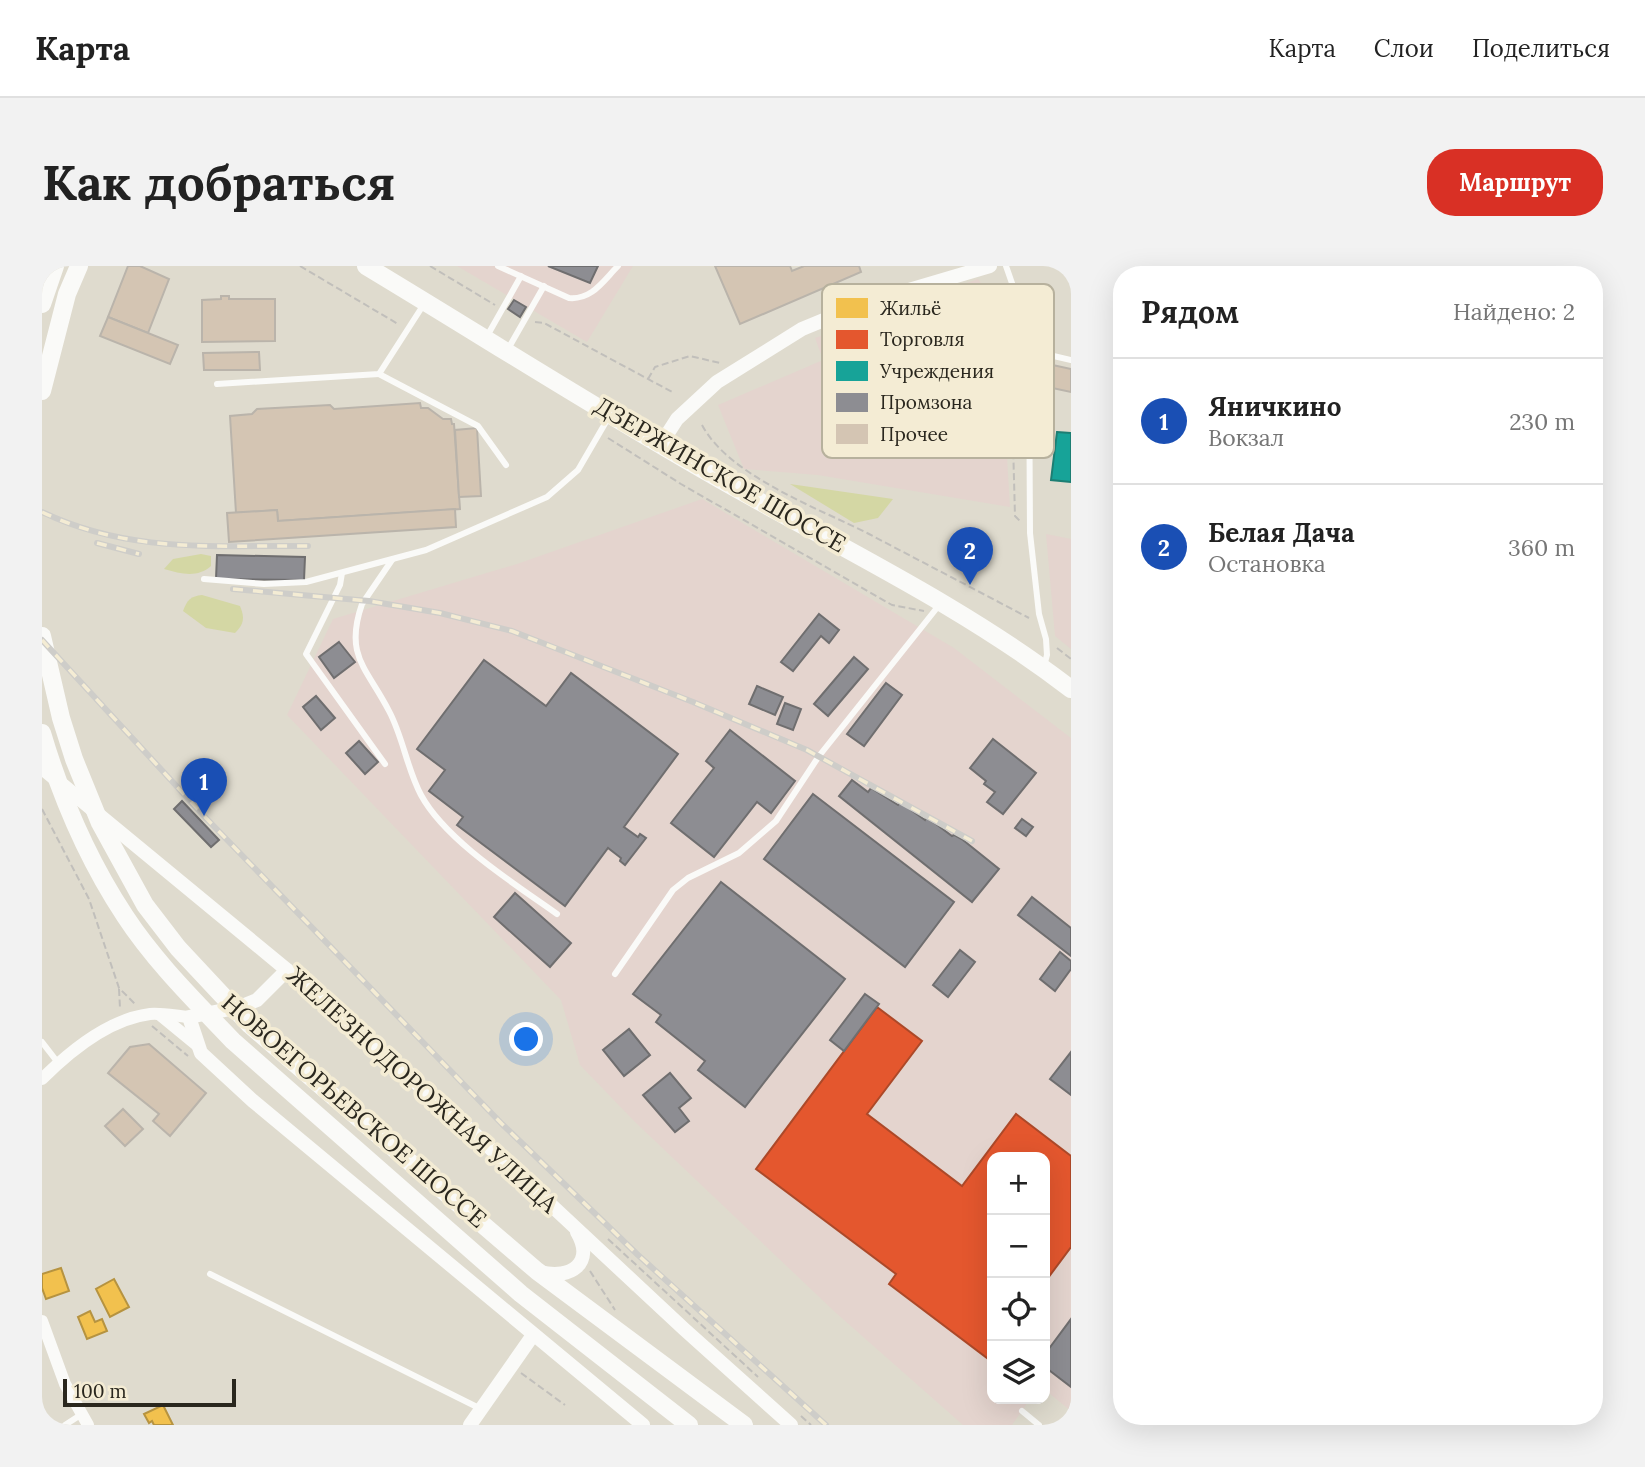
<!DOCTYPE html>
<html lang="ru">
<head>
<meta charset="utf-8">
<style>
  :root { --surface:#fff; --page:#f2f2f2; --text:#222; --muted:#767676; --line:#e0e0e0; --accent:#d93025 }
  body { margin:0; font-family:Lora,serif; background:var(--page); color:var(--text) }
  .controls { position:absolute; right:21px; bottom:21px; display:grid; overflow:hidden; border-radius:14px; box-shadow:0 7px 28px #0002 }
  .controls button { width:63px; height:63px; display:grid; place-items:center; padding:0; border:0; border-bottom:2px solid var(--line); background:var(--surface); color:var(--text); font:35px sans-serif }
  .scale { position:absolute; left:21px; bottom:18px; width:173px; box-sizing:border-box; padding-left:7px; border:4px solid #2a271e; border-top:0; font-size:19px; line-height:24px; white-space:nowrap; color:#2a271e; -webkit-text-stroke:5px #f4ecd4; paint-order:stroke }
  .you { position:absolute; left:485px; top:774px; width:24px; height:24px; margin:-18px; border:5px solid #fff; border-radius:50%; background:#1a73e8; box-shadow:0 0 0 10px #1a73e833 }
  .badge { display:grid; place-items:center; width:46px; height:46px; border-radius:50%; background:var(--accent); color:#fff; font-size:23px; font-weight:700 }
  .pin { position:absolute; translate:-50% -58px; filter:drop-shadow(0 2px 4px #0008) }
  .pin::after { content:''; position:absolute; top:37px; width:24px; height:21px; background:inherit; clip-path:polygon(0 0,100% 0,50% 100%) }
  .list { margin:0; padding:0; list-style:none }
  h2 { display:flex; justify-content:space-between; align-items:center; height:91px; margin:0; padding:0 28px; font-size:30px }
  h2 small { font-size:23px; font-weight:400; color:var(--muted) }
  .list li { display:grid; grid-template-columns:46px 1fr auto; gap:21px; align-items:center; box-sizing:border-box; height:126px; padding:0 28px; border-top:2px solid var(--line) }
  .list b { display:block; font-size:26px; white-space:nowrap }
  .list p { margin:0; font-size:23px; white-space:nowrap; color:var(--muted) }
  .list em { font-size:23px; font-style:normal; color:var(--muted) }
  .icon { flex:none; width:38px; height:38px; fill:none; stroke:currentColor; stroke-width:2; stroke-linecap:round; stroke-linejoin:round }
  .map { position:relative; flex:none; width:1029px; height:1159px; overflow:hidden; border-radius:28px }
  header { display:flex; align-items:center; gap:42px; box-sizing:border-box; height:98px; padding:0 35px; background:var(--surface); border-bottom:2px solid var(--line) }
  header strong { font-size:33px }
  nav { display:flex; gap:38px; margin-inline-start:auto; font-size:24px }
  .intro { display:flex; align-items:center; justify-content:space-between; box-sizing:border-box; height:168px; padding:0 42px }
  h1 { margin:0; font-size:49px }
  .button { padding:18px 32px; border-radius:28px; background:var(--accent); color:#fff; font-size:24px; font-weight:700 }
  main { display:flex; gap:42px; padding:0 42px }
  aside { flex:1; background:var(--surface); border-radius:28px; box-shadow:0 7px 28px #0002 }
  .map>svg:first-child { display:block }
  .industrial { fill:#e4d4ce }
  .green { fill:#d4d7a4 }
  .homes { fill:#f2c14e; stroke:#b69340; stroke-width:2 }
  .shops { fill:#e4572e; stroke:#ac4929; stroke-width:2 }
  .public { fill:#17a398; stroke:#1d7e73; stroke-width:2 }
  .industry { fill:#8d8d92; stroke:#6f6e6f; stroke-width:2 }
  .building { fill:#d4c5b3; stroke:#bab4ab; stroke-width:2 }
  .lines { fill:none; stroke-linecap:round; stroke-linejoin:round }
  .path { stroke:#c1bfbb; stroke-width:2; stroke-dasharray:7 3.5; stroke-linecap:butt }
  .service { stroke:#fafaf8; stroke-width:6 }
  .minor { stroke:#fafaf8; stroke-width:12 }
  .tertiary { stroke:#fafaf8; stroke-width:14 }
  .secondary { stroke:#fafaf8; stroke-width:18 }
  .rail-casing { stroke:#cecdc9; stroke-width:6 }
  .rail { stroke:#f4ecd4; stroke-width:3.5; stroke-dasharray:10; stroke-linecap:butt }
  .labels { text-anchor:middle; stroke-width:7; stroke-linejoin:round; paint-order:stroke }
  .street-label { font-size:24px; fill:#2a271e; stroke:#f4ecd4 }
  .key { fill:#f4ecd4; stroke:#b7b19d; stroke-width:2 }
  .key-label { font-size:19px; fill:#2a271e }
</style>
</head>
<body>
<header>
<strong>Карта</strong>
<nav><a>Карта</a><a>Слои</a><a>Поделиться</a></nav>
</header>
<div class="intro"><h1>Как добраться</h1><a class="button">Маршрут</a></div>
<main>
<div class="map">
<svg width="1029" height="1159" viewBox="0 0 1029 1159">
  <rect width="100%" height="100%" fill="#dfdbce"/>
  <g class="industrial">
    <path d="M415,0H591L545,76Z"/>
    <path d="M936,13L956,40L968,241L776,209L702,203L676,139L781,94L773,72Z"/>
    <path d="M660,233L912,382L1029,472V1145L1003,1124V891H950V1133H988L970,1159H921L794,1047L593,856L538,799L519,734L245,449L291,353L475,298Z"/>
    <path d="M1004,268L1029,273V383L1013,370Z"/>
  </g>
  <g class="green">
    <path d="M748,218L851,233L836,252L812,257Z"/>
    <path d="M159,288L169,290V300C156,312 139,308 122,303L131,293Z"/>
    <path d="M160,329L198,340C203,352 202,358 193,367L164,362L141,345C145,334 149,330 160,329Z"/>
  </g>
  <g class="homes">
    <path d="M19,1002L27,1025L4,1033L0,1022V1008Z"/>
    <path d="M72,1013L87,1041L68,1051L54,1023Z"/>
    <path d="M48,1045L53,1056L60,1053L65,1065L45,1073L36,1051Z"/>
    <path d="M121,1139L131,1159H112L110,1155L107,1157L102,1148Z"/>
  </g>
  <path class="shops" d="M835,741L880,775L825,848L920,920L974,848L1029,890V981L1003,1016V891H950V1085L945,1092L847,1018L854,1008L714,903Z"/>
  <path class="public" d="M1015,166L1029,167V216L1009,214Z"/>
  <g class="industry">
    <path d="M506,0H556L548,17Z"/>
    <path d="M472,34L484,41L478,51L466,43Z"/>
    <path d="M175,289L263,291L262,314L174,313Z"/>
    <path d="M777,348L797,364L787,377L779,370L751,405L739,396Z"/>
    <path d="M297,376L313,396L292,412L277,391Z"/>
    <path d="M812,391L826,403L786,450L772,438Z"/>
    <path d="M442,394L504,440L529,407L636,488L582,561L596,571L598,568L604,572L583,599L578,595L579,592L566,582L523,640L415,559L421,551L387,525L403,504L375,483Z"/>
    <path d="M844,417L860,429L822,480L805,468Z"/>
    <path d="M715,420L741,431L733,449L707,438Z"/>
    <path d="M274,430L293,452L279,464L261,441Z"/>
    <path d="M743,437L759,443L751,464L735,458Z"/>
    <path d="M688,464L753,515L729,547L715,536L672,591L629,557L672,502L664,495Z"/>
    <path d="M951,473L994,507L961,548L945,536L953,526L942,518L944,515L928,502Z"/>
    <path d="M317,475L336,496L323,508L304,487Z"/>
    <path d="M810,514L826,526L829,522L856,539L858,536L883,554L884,552L894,558L910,570L912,569L921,574L957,603L930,636L797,530Z"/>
    <path d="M771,528L912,636L863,701L722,593Z"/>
    <path d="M140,535L177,574L169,581L132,543Z"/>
    <path d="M980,553L991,561L984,570L973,562Z"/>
    <path d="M679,616L803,713L703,841L656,804L663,795L614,756L619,749L591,728Z"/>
    <path d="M473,627L529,677L508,701L452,651Z"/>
    <path d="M990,631L1029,662V690L976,649Z"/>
    <path d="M918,684L933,696L906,731L891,719Z"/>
    <path d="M1018,686L1029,695V703L1013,725L998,713Z"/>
    <path d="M823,728L837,738L802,785L788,774Z"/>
    <path d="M587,763L608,789L582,810L561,784Z"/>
    <path d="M1029,786V829L1008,813Z"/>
    <path d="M628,807L649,832L637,842L647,855L633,866L601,829Z"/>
    <path d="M1029,1053V1121L1003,1101V1088Z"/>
  </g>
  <g class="building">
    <path d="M86,0H98L127,13L106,67L66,51Z"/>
    <path d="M673,0H748L750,5L762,0H817L819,6L698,58Z"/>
    <path d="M179,30H187V33H233V75L160,76V34L179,33Z"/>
    <path d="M66,51L136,79L128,98L58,70Z"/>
    <path d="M217,86L218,104H162L161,87Z"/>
    <path d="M1006,98L1029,103V126L1001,120Z"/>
    <path d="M378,137L379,142H386L401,153H409L410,158H412L418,243L236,255L235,244L194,247L188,150L210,148L215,143L288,139L292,143Z"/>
    <path d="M435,162L439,230L417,231L413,164Z"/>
    <path d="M413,243L414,261L187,276L185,247L235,244L236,255Z"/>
    <path d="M107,778L164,827L128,870L111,855L117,848L66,807L88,781Z"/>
    <path d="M81,843L101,863L83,880L63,860Z"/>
  </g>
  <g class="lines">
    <g class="path">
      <path d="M258,0L356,58"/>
      <path d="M388,0L453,39"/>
      <path d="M493,56L502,57L632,127"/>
      <path d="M977,95L969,103L973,250L979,256"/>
      <path d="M606,113L613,101L648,90L678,97"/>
      <path d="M660,159C687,210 776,242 827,268C880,296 934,324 987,352"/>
      <path d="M566,172L639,218L850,339L882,345"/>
      <path d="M1015,382L1029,393"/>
      <path d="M0,543L47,633L77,722L94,739"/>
      <path d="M77,723L78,742"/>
      <path d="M110,760L146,790"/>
      <path d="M566,973L716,1111"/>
      <path d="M548,1005L573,1044"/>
      <path d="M479,1107L523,1139"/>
      <path d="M759,1150L769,1159"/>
    </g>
    <g class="service">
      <path d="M456,0L527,32C550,34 561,15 576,0"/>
      <path d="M964,0L979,43L987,92L988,267L997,348L1004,373L1005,389L1002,400"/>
      <path d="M444,72L479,10"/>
      <path d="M466,83L502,20"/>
      <path d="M986,84L1029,94"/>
      <path d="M337,108L436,160L464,199"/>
      <path d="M175,118L337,108L382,38"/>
      <path d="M350,294L320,338C302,390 325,402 347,445C361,471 365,503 379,529C404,575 473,618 515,648"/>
      <path d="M300,307L298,319L264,388L343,498"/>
      <path d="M162,313L222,318L264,316L384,284L505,231L536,204L568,149"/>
      <path d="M573,708L631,624L646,612L697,587L734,555L777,490L898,338"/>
      <path d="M0,776L17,798"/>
      <path d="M168,1008L439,1143"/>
      <path d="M980,1145L997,1159"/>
      <path d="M23,1159L40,1148"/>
    </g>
    <g class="minor">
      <path d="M117,748L156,780"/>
      <path d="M0,813C28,785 67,753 108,748C121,747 134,750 147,751"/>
      <path d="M0,1055L23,1118L46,1159"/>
    </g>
    <g class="tertiary">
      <path d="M619,178L635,153L675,116L760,63L823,37L948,0"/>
      <path d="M0,502L245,704L435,870L642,1063L749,1159"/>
      <path d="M245,704L215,734L198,741L147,751L159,787L211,835L601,1159"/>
      <path d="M498,1006C529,1014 553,997 535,966"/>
      <path d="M428,1159L491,1069"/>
    </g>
    <g class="secondary">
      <path d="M324,0C442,71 559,146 679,214C797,281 921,340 1029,423"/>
      <path d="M0,38L13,0"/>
      <path d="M0,125L25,28L37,0"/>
      <path d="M0,370L19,452L32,493L58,557L103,639L136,682L208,759L495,1005L702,1159"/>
      <path d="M0,467C19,531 46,594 83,650C113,696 154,736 191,775L479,1028L647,1159"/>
    </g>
    <g class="rail-casing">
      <g id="rail">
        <path d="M0,246C88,288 172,279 266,280"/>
        <path d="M55,277L97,288"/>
        <path d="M191,323L327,335L398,347L470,365L651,436L765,484L930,575"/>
        <path d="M0,374L162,550L460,858L596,989L784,1159"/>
      </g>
    </g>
    <use href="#rail" class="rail"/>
  </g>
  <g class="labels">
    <g class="street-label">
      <text transform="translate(678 209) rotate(30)" y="8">ДЗЕРЖИНСКОЕ ШОССЕ</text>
      <text transform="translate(380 824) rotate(42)" y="8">ЖЕЛЕЗНОДОРОЖНАЯ УЛИЦА</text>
      <text transform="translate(312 845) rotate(41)" y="8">НОВОЕГОРЬЕВСКОЕ ШОССЕ</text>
    </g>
  </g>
  <rect x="780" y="18" width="232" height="174" rx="10" class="key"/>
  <rect x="794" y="32" width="32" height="20" fill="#f2c14e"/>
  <rect x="794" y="64" width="32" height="19" fill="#e4572e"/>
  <rect x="794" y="95" width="32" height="20" fill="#17a398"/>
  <rect x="794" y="127" width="32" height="19" fill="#8d8d92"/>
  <rect x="794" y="158" width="32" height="20" fill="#d4c5b3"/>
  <g class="key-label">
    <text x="838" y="49">Жильё</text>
    <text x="838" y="80">Торговля</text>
    <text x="838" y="112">Учреждения</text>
    <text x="838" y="143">Промзона</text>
    <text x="838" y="175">Прочее</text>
  </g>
</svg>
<div class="controls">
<button>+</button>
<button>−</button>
<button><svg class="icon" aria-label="locate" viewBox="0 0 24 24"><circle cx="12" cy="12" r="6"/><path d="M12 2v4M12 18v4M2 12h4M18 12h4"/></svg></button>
<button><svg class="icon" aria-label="layers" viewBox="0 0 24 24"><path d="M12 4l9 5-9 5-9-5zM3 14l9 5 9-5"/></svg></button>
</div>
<div class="scale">100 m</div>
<div class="you"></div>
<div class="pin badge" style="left:162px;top:550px;background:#1a4fb4">1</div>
<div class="pin badge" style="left:928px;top:319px;background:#1a4fb4">2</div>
</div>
<aside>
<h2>Рядом<small>Найдено: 2</small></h2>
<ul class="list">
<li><span class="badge" style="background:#1a4fb4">1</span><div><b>Яничкино</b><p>Вокзал</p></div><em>230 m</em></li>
<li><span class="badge" style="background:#1a4fb4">2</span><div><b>Белая Дача</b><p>Остановка</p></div><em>360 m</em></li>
</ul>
</aside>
</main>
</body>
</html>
